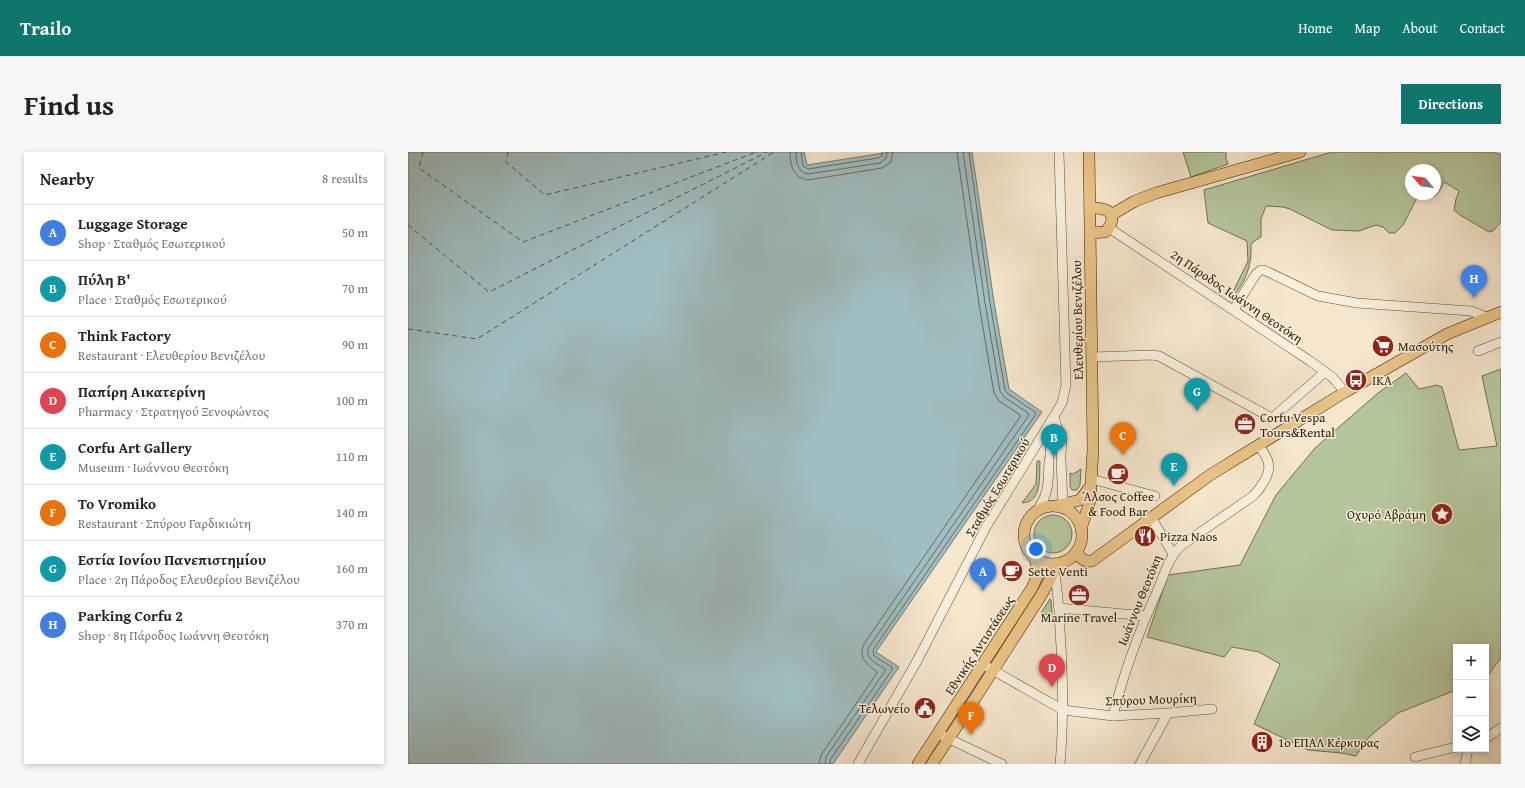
<!DOCTYPE html>
<html lang="en">
<head>
<meta charset="utf-8">
<style>
  :root { --surface:#fff; --page:#f6f6f6; --text:#222; --muted:#767676; --line:#e0e0e0; --accent:#0f766e }
  body { margin:0; font-family:"Gentium Book Plus",serif; background:var(--page); color:var(--text) }
  .controls { position:absolute; right:12px; bottom:12px; display:grid; overflow:hidden; border-radius:0px; box-shadow:0 2px 6px #0003 }
  .controls button { width:36px; height:36px; display:grid; place-items:center; padding:0; border:0; border-bottom:1px solid var(--line); background:var(--surface); color:var(--text); font:20px sans-serif }
  .compass { position:absolute; left:997px; top:12px; width:36px; height:36px; border-radius:50%; background:var(--surface); box-shadow:0 2px 6px #0003; rotate:299deg }
  .you { position:absolute; left:628px; top:397px; width:14px; height:14px; margin:-10px; border:3px solid #fff; border-radius:50%; background:#1a73e8; box-shadow:0 0 0 6px #1a73e833 }
  .badge { display:grid; place-items:center; width:26px; height:26px; border-radius:50%; background:var(--accent); color:#fff; font-size:13px; font-weight:700 }
  .pin { position:absolute; translate:-50% -33px; filter:drop-shadow(0 1px 2px #0008) }
  .pin::after { content:''; position:absolute; top:21px; width:14px; height:12px; background:inherit; clip-path:polygon(0 0,100% 0,50% 100%) }
  .list { margin:0; padding:0; list-style:none }
  h2 { display:flex; justify-content:space-between; align-items:center; height:52px; margin:0; padding:0 16px; font-size:17px }
  h2 small { font-size:13px; font-weight:400; color:var(--muted) }
  .list li { display:grid; grid-template-columns:26px 1fr auto; gap:12px; align-items:center; box-sizing:border-box; height:56px; padding:0 16px; border-top:1px solid var(--line) }
  .list b { display:block; font-size:15px; white-space:nowrap }
  .list p { margin:0; font-size:13px; white-space:nowrap; color:var(--muted) }
  .list em { font-size:13px; font-style:normal; color:var(--muted) }
  .icon { flex:none; width:22px; height:22px; fill:none; stroke:currentColor; stroke-width:2; stroke-linecap:round; stroke-linejoin:round }
  .map { position:relative; flex:none; width:1093px; height:612px; overflow:hidden; border-radius:0px }
  header { display:flex; align-items:center; gap:24px; box-sizing:border-box; height:56px; padding:0 20px; background:var(--accent); color:#fff }
  header strong { font-size:19px }
  nav { display:flex; gap:22px; margin-inline-start:auto; font-size:14px }
  .intro { display:flex; align-items:center; justify-content:space-between; box-sizing:border-box; height:96px; padding:0 24px }
  h1 { margin:0; font-size:28px }
  .button { padding:10px 18px; border-radius:0px; background:var(--accent); color:#fff; font-size:14px; font-weight:700 }
  main { display:flex; gap:24px; padding:0 24px }
  aside { flex:1; background:var(--surface); border-radius:0px; box-shadow:0 2px 6px #0003 }
  .map>svg:first-child { display:block }
  .green { fill:#b5c69d; stroke:#71704e }
  .water { fill:#a0bdc1; stroke:#727b74 }
  .lines { fill:none; stroke-linecap:round; stroke-linejoin:round }
  .shore { stroke:#666b60; stroke-width:1 }
  .ferry { stroke:#555244; stroke-width:1; stroke-dasharray:5 4; stroke-linecap:butt }
  .minor-casing { stroke:#5f4c33; stroke-width:10 }
  .major-casing { stroke:#2d1900; stroke-width:12 }
  .minor { stroke:#f8efde; stroke-width:9 }
  .major { stroke:#eac386; stroke-width:11 }
  .labels { text-anchor:middle; stroke-width:3; stroke-linejoin:round; paint-order:stroke }
  .street-label { font-size:13px; fill:#2d1900; stroke:#f8efde }
  .poi-label { font-size:13px; fill:#2d1900; stroke:#f8efde; text-anchor:start }
</style>
</head>
<body>
<header>
<strong>Trailo</strong>
<nav><a>Home</a><a>Map</a><a>About</a><a>Contact</a></nav>
</header>
<div class="intro"><h1>Find us</h1><a class="button">Directions</a></div>
<main>
<aside>
<h2>Nearby<small>8 results</small></h2>
<ul class="list">
<li><span class="badge" style="background:#3f7fe0">A</span><div><b>Luggage Storage</b><p>Shop · Σταθμός Εσωτερικού</p></div><em>50 m</em></li>
<li><span class="badge" style="background:#0f9aa8">B</span><div><b>Πύλη Β'</b><p>Place · Σταθμός Εσωτερικού</p></div><em>70 m</em></li>
<li><span class="badge" style="background:#e8710a">C</span><div><b>Think Factory</b><p>Restaurant · Ελευθερίου Βενιζέλου</p></div><em>90 m</em></li>
<li><span class="badge" style="background:#e0444e">D</span><div><b>Παπίρη Αικατερίνη</b><p>Pharmacy · Στρατηγού Ξενοφώντος</p></div><em>100 m</em></li>
<li><span class="badge" style="background:#0f9aa8">E</span><div><b>Corfu Art Gallery</b><p>Museum · Ιωάννου Θεοτόκη</p></div><em>110 m</em></li>
<li><span class="badge" style="background:#e8710a">F</span><div><b>To Vromiko</b><p>Restaurant · Σπύρου Γαρδικιώτη</p></div><em>140 m</em></li>
<li><span class="badge" style="background:#0f9aa8">G</span><div><b>Εστία Ιονίου Πανεπιστημίου</b><p>Place · 2η Πάροδος Ελευθερίου Βενιζέλου</p></div><em>160 m</em></li>
<li><span class="badge" style="background:#3f7fe0">H</span><div><b>Parking Corfu 2</b><p>Shop · 8η Πάροδος Ιωάννη Θεοτόκη</p></div><em>370 m</em></li>
</ul>
</aside>
<div class="map">
<svg width="1093" height="612" viewBox="0 0 1093 612">
  <rect width="100%" height="100%" fill="#f5e6cc"/>
  <filter id="stains"><feTurbulence type="fractalNoise" baseFrequency=".005" numOctaves="4"/><feColorMatrix values="0 0 0 0 .2 0 0 0 0 .09 0 0 0 0 .02 0 0 0 .5 -.17"/></filter>
  <radialGradient id="worn" r=".72"><stop offset=".6" stop-color="#630" stop-opacity="0"/><stop offset="1" stop-color="#630" stop-opacity=".3"/></radialGradient>
  <g class="green">
    <path d="M775,0H818V7L820,12L783,25Z"/>
    <path d="M924,0H1085L1093,3V70L1085,79L1081,80L1052,63L1046,58L1048,47L1051,39L1036,30C1029,42 1029,49 1014,42H1027V18H1003V42H1011L995,73L987,81H981L975,75L968,73L951,79L924,78L882,57L875,55L858,54L853,67V85L845,90L843,93C844,115 837,131 823,147L822,146L840,109L839,89L800,71L796,38Z"/>
    <path d="M1093,217V506L1078,526V495H1048V538L990,561L961,585L948,604L933,601L900,598L846,572L872,512L851,500L824,495L816,505L739,485L760,423L832,413L868,343L907,296L970,241L998,221L1011,237L1029,233L1034,235L1051,298L1089,294L1074,224Z"/>
    <path d="M629,309H632C631,323 635,350 614,351L628,332Z"/>
    <path d="M673,317L672,333L669,338H664L662,334V321L665,322Z"/>
    <circle cx="645" cy="382" r="19"/>
    <path d="M642,447L643,448L644,464L633,461Z"/>
  </g>
  <path class="water" d="M0,0H396L399,13L482,0H564L586,150L601,237L634,260L468,500L491,515L425,612H0Z"/>
  <g class="lines">
    <g class="shore">
      <path d="M382,0C382,13 385,26 400,28L474,16L483,10L485,0"/>
      <path d="M388,0C388,9 389,20 400,22L472,11L478,6L479,0"/>
      <path d="M393,0L395,14L400,17L470,6L474,4V0"/>
      <path d="M411,612L413,603L469,521L468,519C458,512 450,505 456,492L612,265V263L591,249L586,241L571,152L549,0"/>
      <path d="M417,612L418,605L477,519V517C468,511 456,507 461,495L621,263L620,261L596,245L592,239L577,151L555,0"/>
      <path d="M422,612V608L484,518V515L466,504L465,498L628,262L627,260L599,241L597,238L582,151L561,0"/>
    </g>
    <g class="ferry">
      <path d="M15,0L11,16L115,90L348,0"/>
      <path d="M100,0L98,10L137,43L318,0"/>
      <path d="M0,73L81,140L359,0"/>
      <path d="M0,177L69,187L366,0"/>
    </g>
    <g class="minor-casing">
      <g id="minor">
        <path d="M701,76L902,209L924,225L937,240"/>
        <path d="M826,157L848,122L853,118H856L910,144L949,151L1063,159L1078,165"/>
        <path d="M1070,199L1093,190"/>
        <path d="M684,205L744,203L751,204L862,265H866L870,261L917,220"/>
        <path d="M646,265L654,289L653,303"/>
        <path d="M642,303L645,270"/>
        <path d="M653,308L655,353"/>
        <path d="M683,327L747,344"/>
        <path d="M627,361C642,341 640,331 641,308"/>
        <path d="M743,365L765,402"/>
        <path d="M646,417C650,437 651,457 652,478C655,522 656,568 652,612"/>
        <path d="M651,456L738,464"/>
        <path d="M574,512L655,558L705,564L760,561L804,557"/>
        <path d="M705,564C716,519 732,477 751,435C757,420 762,403 774,393L845,344C852,337 864,321 860,310C859,304 854,298 850,293"/>
        <path d="M535,584L594,612"/>
        <path d="M1078,586L1093,576"/>
        <path d="M1007,605L1048,595"/>
        <path d="M450,612L509,509L578,375L654,251L658,233L651,0"/>
        <path d="M732,612L760,561"/>
        <path d="M1057,612L1060,597"/>
      </g>
    </g>
    <g class="major-casing">
      <g id="major">
        <path d="M682,56C686,56 691,56 695,57C708,60 705,73 697,80L682,81"/>
        <path d="M703,63L727,49L748,41L892,0"/>
        <path d="M648,354L672,348L682,335"/>
        <circle cx="645" cy="383" r="29"/>
        <path d="M673,377L682,349L685,297L681,0"/>
        <path d="M669,399C671,406 676,410 684,409L802,323L937,240L1039,182L1093,160"/>
        <path d="M510,612L624,436L630,423L627,405"/>
        <path d="M524,612L559,559L634,442L650,412"/>
      </g>
    </g>
    <use href="#minor" class="minor"/>
    <use href="#major" class="major"/>
  </g>
  <defs>
    <g id="supermarket-disc" transform="scale(1.15)"><circle r="9.5" fill="#8f2418" stroke="#f8efde"/><path d="M-6-5.5h2.5l.6 2H6L4.5 2H-2.5L-4.4-4H-6ZM-1.5 3.2a1.3 1.3 0 1 0 .1 0ZM3 3.2a1.3 1.3 0 1 0 .1 0Z" fill="#fff"/></g>
    <g id="bus-disc" transform="scale(1.15)"><circle r="9.5" fill="#8f2418" stroke="#f8efde"/><path d="M-5-6H5V4H4V6H2V4H-2V6H-4V4H-5ZM-3.5-4V0h7V-4ZM-3.5 1.2v1.5H-2V1.2ZM2 1.2v1.5H3.5V1.2Z" fill="#fff"/></g>
    <g id="office-disc" transform="scale(1.15)"><circle r="9.5" fill="#8f2418" stroke="#f8efde"/><path d="M-6-3h4V-5.5h4V-3h4V5H-6ZM-1-4.5V-3h2v-1.5ZM-6 0V1H6V0Z" fill="#fff"/></g>
    <g id="cafe-disc" transform="scale(1.15)"><circle r="9.5" fill="#8f2418" stroke="#f8efde"/><path d="M-5.5-4.5H6V0H3Q3 3.5 0 3.5H-2.5Q-5.5 3.5-5.5 0ZM3-3.2v2h1.7v-2ZM-6 4.5H4V6H-6Z" fill="#fff"/></g>
    <g id="sight-disc" transform="scale(1.15)"><circle r="9.5" fill="#8f2418" stroke="#f8efde"/><path d="M0-6L1.8-2.2L6-1.7L2.9 1.2L3.7 5.4L0 3.3L-3.7 5.4L-2.9 1.2L-6-1.7L-1.8-2.2Z" fill="#fff"/></g>
    <g id="restaurant-disc" transform="scale(1.15)"><circle r="9.5" fill="#8f2418" stroke="#f8efde"/><path d="M-5-6h1v4h1v-4h1v4h1v-4h1v5L-1.5 .5V6h-2V.5L-5-1ZM5-6V6H3V1.5H1.5Q1.5-4 5-6Z" fill="#fff"/></g>
    <g id="civic-disc" transform="scale(1.15)"><circle r="9.5" fill="#8f2418" stroke="#f8efde"/><path d="M-.6-6.5H3V-4.5H.6V-3L4-1V1h2V6H-6V1h2V-1L-.6-3ZM-1.2 2.5V6h2.4V2.5Z" fill="#fff"/></g>
    <g id="building-disc" transform="scale(1.15)"><circle r="9.5" fill="#8f2418" stroke="#f8efde"/><path d="M-4-6H4V6H1V3H-1V6H-4ZM-2.5-4.3h1.7v1.8h-1.7ZM.8-4.3h1.7v1.8H.8ZM-2.5-1h1.7V.8h-1.7ZM.8-1h1.7V.8H.8Z" fill="#fff"/></g>
  </defs>
  <g fill-rule="evenodd">
    <use href="#supermarket-disc" x="975" y="194"/>
    <use href="#bus-disc" x="948" y="228"/>
    <use href="#office-disc" x="837" y="272"/>
    <use href="#cafe-disc" x="710" y="322"/>
    <use href="#sight-disc" x="1034" y="362"/>
    <use href="#restaurant-disc" x="737" y="384"/>
    <use href="#cafe-disc" x="604" y="419"/>
    <use href="#office-disc" x="671" y="443"/>
    <use href="#civic-disc" x="517" y="556"/>
    <use href="#building-disc" x="854" y="590"/>
  </g>
  <g class="labels">
    <g class="street-label">
      <text transform="translate(829 144) rotate(34)" y="5">2η Πάροδος Ιωάννη Θεοτόκη</text>
      <text transform="translate(669 168) rotate(-91)" y="5">Ελευθερίου Βενιζέλου</text>
      <text transform="translate(589 335) rotate(-59)" y="5">Σταθμός Εσωτερικού</text>
      <text transform="translate(731 448) rotate(-68)" y="5">Ιωάννου Θεοτόκη</text>
      <text transform="translate(571 493) rotate(-57)" y="5">Εθνικής Αντιστάσεως</text>
      <text transform="translate(743 547) rotate(-2)" y="5">Σπύρου Μουρίκη</text>
    </g>
    <g class="poi-label">
      <text x="990" y="199">Μασούτης</text>
      <text x="964" y="233">ΙΚΑ</text>
      <text x="852" y="270">Corfu Vespa<tspan x="852" dy="15">Tours&amp;Rental</tspan></text>
      <text x="710" y="349" text-anchor="middle">Άλσος Coffee<tspan x="710" dy="15">&amp; Food Bar</tspan></text>
      <text x="1018" y="367" text-anchor="end">Οχυρό Αβράμη</text>
      <text x="752" y="389">Pizza Naos</text>
      <text x="620" y="424">Sette Venti</text>
      <text x="671" y="470" text-anchor="middle">Marine Travel</text>
      <text x="502" y="561" text-anchor="end">Τελωνείο</text>
      <text x="870" y="595">1ο ΕΠΑΛ Κέρκυρας</text>
    </g>
  </g>
  <rect width="100%" height="100%" filter="url(#stains)"/>
  <rect width="100%" height="100%" fill="url(#worn)"/>
</svg>
<div class="controls">
<button>+</button>
<button>−</button>
<button><svg class="icon" aria-label="layers" viewBox="0 0 24 24"><path d="M12 4l9 5-9 5-9-5zM3 14l9 5 9-5"/></svg></button>
</div>
<svg class="compass" viewBox="-18 -18 36 36"><path d="M0-13l5 13h-10z" fill="#e53935"/><path d="M0 13l5-13h-10z" fill="#767676"/></svg>
<div class="you"></div>
<div class="pin badge" style="left:575px;top:439px;background:#3f7fe0">A</div>
<div class="pin badge" style="left:646px;top:305px;background:#0f9aa8">B</div>
<div class="pin badge" style="left:715px;top:303px;background:#e8710a">C</div>
<div class="pin badge" style="left:644px;top:535px;background:#e0444e">D</div>
<div class="pin badge" style="left:766px;top:334px;background:#0f9aa8">E</div>
<div class="pin badge" style="left:563px;top:583px;background:#e8710a">F</div>
<div class="pin badge" style="left:789px;top:259px;background:#0f9aa8">G</div>
<div class="pin badge" style="left:1066px;top:146px;background:#3f7fe0">H</div>
</div>
</main>
</body>
</html>
